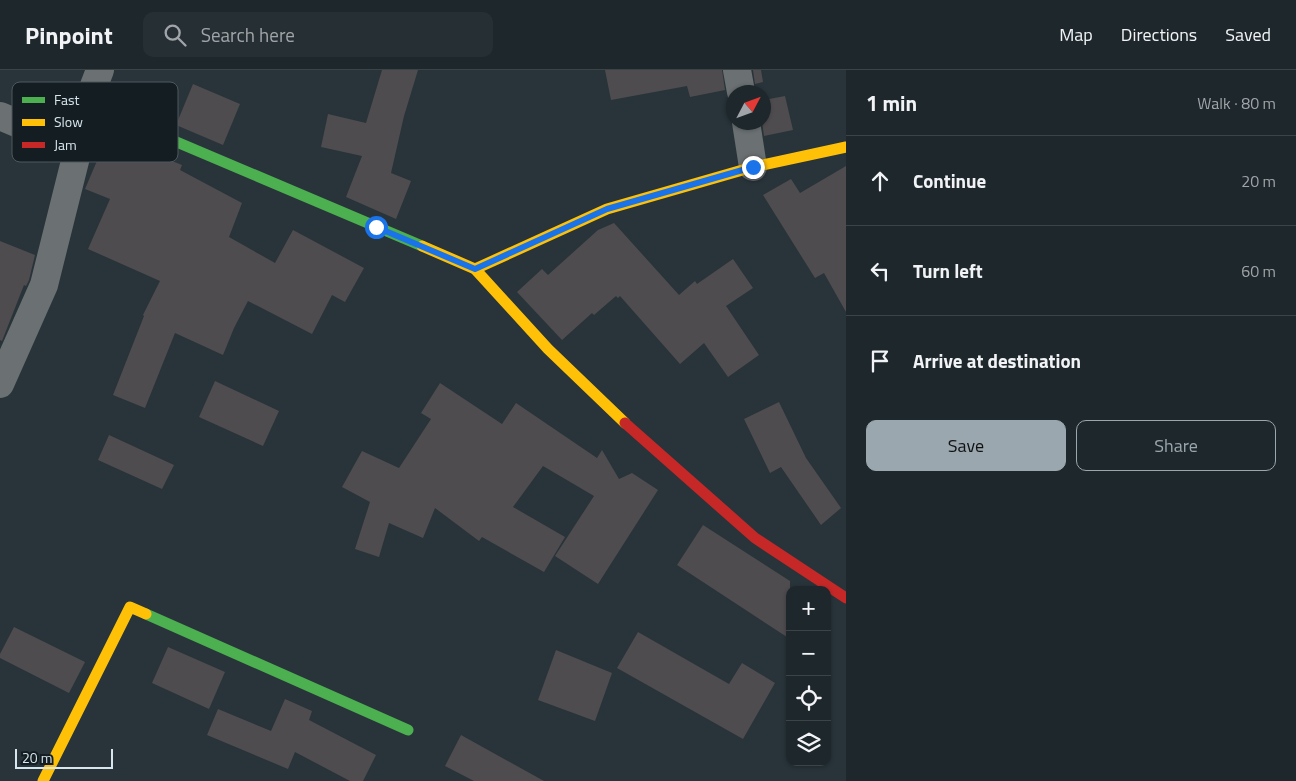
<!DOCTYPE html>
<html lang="en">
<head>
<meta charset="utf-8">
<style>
  :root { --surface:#1e272c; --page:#262f34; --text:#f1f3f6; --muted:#a1a5a9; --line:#3c4448; --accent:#9aa7ae }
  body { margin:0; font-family:"Titillium Web",sans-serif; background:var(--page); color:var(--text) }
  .controls { position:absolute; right:15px; bottom:15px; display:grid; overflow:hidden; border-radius:10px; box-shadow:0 1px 4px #0004 }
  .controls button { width:45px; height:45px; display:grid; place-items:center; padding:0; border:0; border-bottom:1px solid var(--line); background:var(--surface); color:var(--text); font:25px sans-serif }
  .compass { position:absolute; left:726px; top:15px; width:45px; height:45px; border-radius:50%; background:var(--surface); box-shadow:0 1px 4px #0004; rotate:49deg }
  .scale { position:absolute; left:15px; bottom:12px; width:98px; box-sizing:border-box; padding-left:5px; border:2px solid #d7e5ec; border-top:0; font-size:14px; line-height:18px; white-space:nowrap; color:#d7e5ec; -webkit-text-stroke:4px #131d22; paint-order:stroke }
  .stop { position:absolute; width:15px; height:15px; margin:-11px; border:4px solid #1a73e8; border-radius:50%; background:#fff }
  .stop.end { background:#1a73e8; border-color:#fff; box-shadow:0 1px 5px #0008 }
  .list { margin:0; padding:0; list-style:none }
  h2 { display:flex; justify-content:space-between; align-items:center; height:65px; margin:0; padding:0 20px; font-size:21px }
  h2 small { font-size:16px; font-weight:400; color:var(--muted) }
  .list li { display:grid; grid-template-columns:32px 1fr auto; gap:15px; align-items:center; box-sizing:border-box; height:90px; padding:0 20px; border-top:1px solid var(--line) }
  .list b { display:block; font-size:19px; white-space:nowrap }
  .list em { font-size:16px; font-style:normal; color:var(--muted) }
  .actions { display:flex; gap:10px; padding:15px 20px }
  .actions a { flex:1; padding:11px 0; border:1px solid var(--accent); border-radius:10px; text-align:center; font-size:18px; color:var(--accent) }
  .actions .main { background:var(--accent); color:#111 }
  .icon { flex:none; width:28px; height:28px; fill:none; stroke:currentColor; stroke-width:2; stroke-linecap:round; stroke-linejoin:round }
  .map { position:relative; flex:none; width:846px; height:711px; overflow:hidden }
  header { display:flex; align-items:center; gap:30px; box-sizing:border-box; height:70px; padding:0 25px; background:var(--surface); border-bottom:1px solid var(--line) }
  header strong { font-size:24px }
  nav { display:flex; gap:28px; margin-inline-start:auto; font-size:18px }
  .search { width:350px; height:45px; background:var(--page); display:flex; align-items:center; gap:12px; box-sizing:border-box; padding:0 18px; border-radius:10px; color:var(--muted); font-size:19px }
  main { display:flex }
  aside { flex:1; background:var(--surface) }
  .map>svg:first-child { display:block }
  .building { fill:#4e4c4e }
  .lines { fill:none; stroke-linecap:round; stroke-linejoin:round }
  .street { stroke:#6b7072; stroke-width:28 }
  .fast { stroke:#4caf50; stroke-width:11 }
  .slow { stroke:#ffc107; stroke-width:11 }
  .jam { stroke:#c62828; stroke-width:11 }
  .route { stroke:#1a73e8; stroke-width:6 }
  .key { fill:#131d22; stroke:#4e595f; stroke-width:1 }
  .key-label { font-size:14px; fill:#d7e5ec }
</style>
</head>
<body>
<header>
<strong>Pinpoint</strong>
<div class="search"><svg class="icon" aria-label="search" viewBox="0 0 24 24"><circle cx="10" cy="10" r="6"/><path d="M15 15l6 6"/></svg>Search here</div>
<nav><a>Map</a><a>Directions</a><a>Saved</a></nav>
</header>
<main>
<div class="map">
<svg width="846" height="711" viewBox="0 0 846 711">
  <rect width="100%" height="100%" fill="#28343a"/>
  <g class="building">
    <path d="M382,0H418L404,46L391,103L411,111L396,149L346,127L362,86L321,77L328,44L366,53Z"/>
    <path d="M605,0H722L725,20L690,27L687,16L611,30Z"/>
    <path d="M753,0H761L763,12L755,14Z"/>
    <path d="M193,14L240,34L223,75L176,55Z"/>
    <path d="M785,26L793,60L764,66L762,52H764V30Z"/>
    <path d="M108,65L182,95L180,100L242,133L229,167L275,193L293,160L364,198L345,232L332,225L312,264L248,231L234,258L223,285L175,263L145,338L113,325L144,246L143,245L160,211L88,179L110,129L85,119Z"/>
    <path d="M846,96V242L824,203L815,208L763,125L791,109L800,123Z"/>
    <path d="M614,153L679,225L695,211L697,214L733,189L753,218L726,236L759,285L728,307L704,273L680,294L620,226L618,228L616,226L594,245L592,243L562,270L517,222L542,199L548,205L598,160Z"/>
    <path d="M0,171L35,185L29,210L26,216L24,215L2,271L0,270Z"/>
    <path d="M215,311L279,341L263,376L199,347Z"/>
    <path d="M440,313L502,354L516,333L597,388L602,380L619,409L632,403L658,420L598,514L555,486L594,426L543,396L513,437L565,467L544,502L482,467L479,471L435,438L423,468L389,453L379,487L355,479L370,432L342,417L362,381L399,398L431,349L421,343Z"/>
    <path d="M779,332L806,388L841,438L821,455L781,397L770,403L744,349Z"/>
    <path d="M109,365L174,395L162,419L98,390Z"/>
    <path d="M703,455L790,511V569L677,495Z"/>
    <path d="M14,557L85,592L69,623L0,588V584Z"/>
    <path d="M638,562L729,614L742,593L775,613L743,669L617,598Z"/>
    <path d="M168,577L225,602L209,639L152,613Z"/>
    <path d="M556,580L612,603L595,651L538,630Z"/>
    <path d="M285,629L312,641L309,650L376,685L363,711H350L295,682L288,699L207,665L218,639L271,661Z"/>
    <path d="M461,665L544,711H474L445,696Z"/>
  </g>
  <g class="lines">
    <g class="street">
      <path d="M737,0L741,22"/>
      <path d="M0,46L78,79"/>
      <path d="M746,52L753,97"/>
      <path d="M0,314L44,215L78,79L87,34L100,0"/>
    </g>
    <g class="fast">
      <path d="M87,34L422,176"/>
      <path d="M146,544L408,660"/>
    </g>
    <g class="slow">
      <path d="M422,176L475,199L548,279L625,353"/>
      <path d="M475,199L607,139L753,97L846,77"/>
      <path d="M43,711L130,537L146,544"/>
    </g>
    <path class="jam" d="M625,353L755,468L846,528"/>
  </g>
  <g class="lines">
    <path class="route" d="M376,157L475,199L607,139L753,97"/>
  </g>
  <rect x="12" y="12" width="166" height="80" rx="8" class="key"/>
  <rect x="22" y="27" width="23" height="6" fill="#4caf50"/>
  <rect x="22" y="49" width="23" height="7" fill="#ffc107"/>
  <rect x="22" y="72" width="23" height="6" fill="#c62828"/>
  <g class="key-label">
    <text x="54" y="35">Fast</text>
    <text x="54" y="57">Slow</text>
    <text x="54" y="80">Jam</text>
  </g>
</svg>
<div class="controls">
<button>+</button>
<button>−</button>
<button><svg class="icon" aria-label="locate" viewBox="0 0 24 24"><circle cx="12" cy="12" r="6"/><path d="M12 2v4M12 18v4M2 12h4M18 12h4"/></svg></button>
<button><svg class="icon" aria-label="layers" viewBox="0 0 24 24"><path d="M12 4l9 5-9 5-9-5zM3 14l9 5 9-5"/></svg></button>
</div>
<svg class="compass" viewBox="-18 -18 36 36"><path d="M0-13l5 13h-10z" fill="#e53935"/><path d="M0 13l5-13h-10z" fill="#a1a5a9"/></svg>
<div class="scale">20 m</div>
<div class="stop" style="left:376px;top:157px"></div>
<div class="stop end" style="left:753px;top:97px"></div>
</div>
<aside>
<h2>1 min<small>Walk · 80 m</small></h2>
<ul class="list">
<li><svg class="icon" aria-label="ahead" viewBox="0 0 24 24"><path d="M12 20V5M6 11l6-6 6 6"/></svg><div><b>Continue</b></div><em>20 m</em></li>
<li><svg class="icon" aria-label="left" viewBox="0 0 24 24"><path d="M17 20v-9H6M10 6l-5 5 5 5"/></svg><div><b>Turn left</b></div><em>60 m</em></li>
<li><svg class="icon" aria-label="arrive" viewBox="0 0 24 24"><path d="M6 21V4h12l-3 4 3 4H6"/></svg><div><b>Arrive at destination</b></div></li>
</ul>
<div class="actions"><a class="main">Save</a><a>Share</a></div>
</aside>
</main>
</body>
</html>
